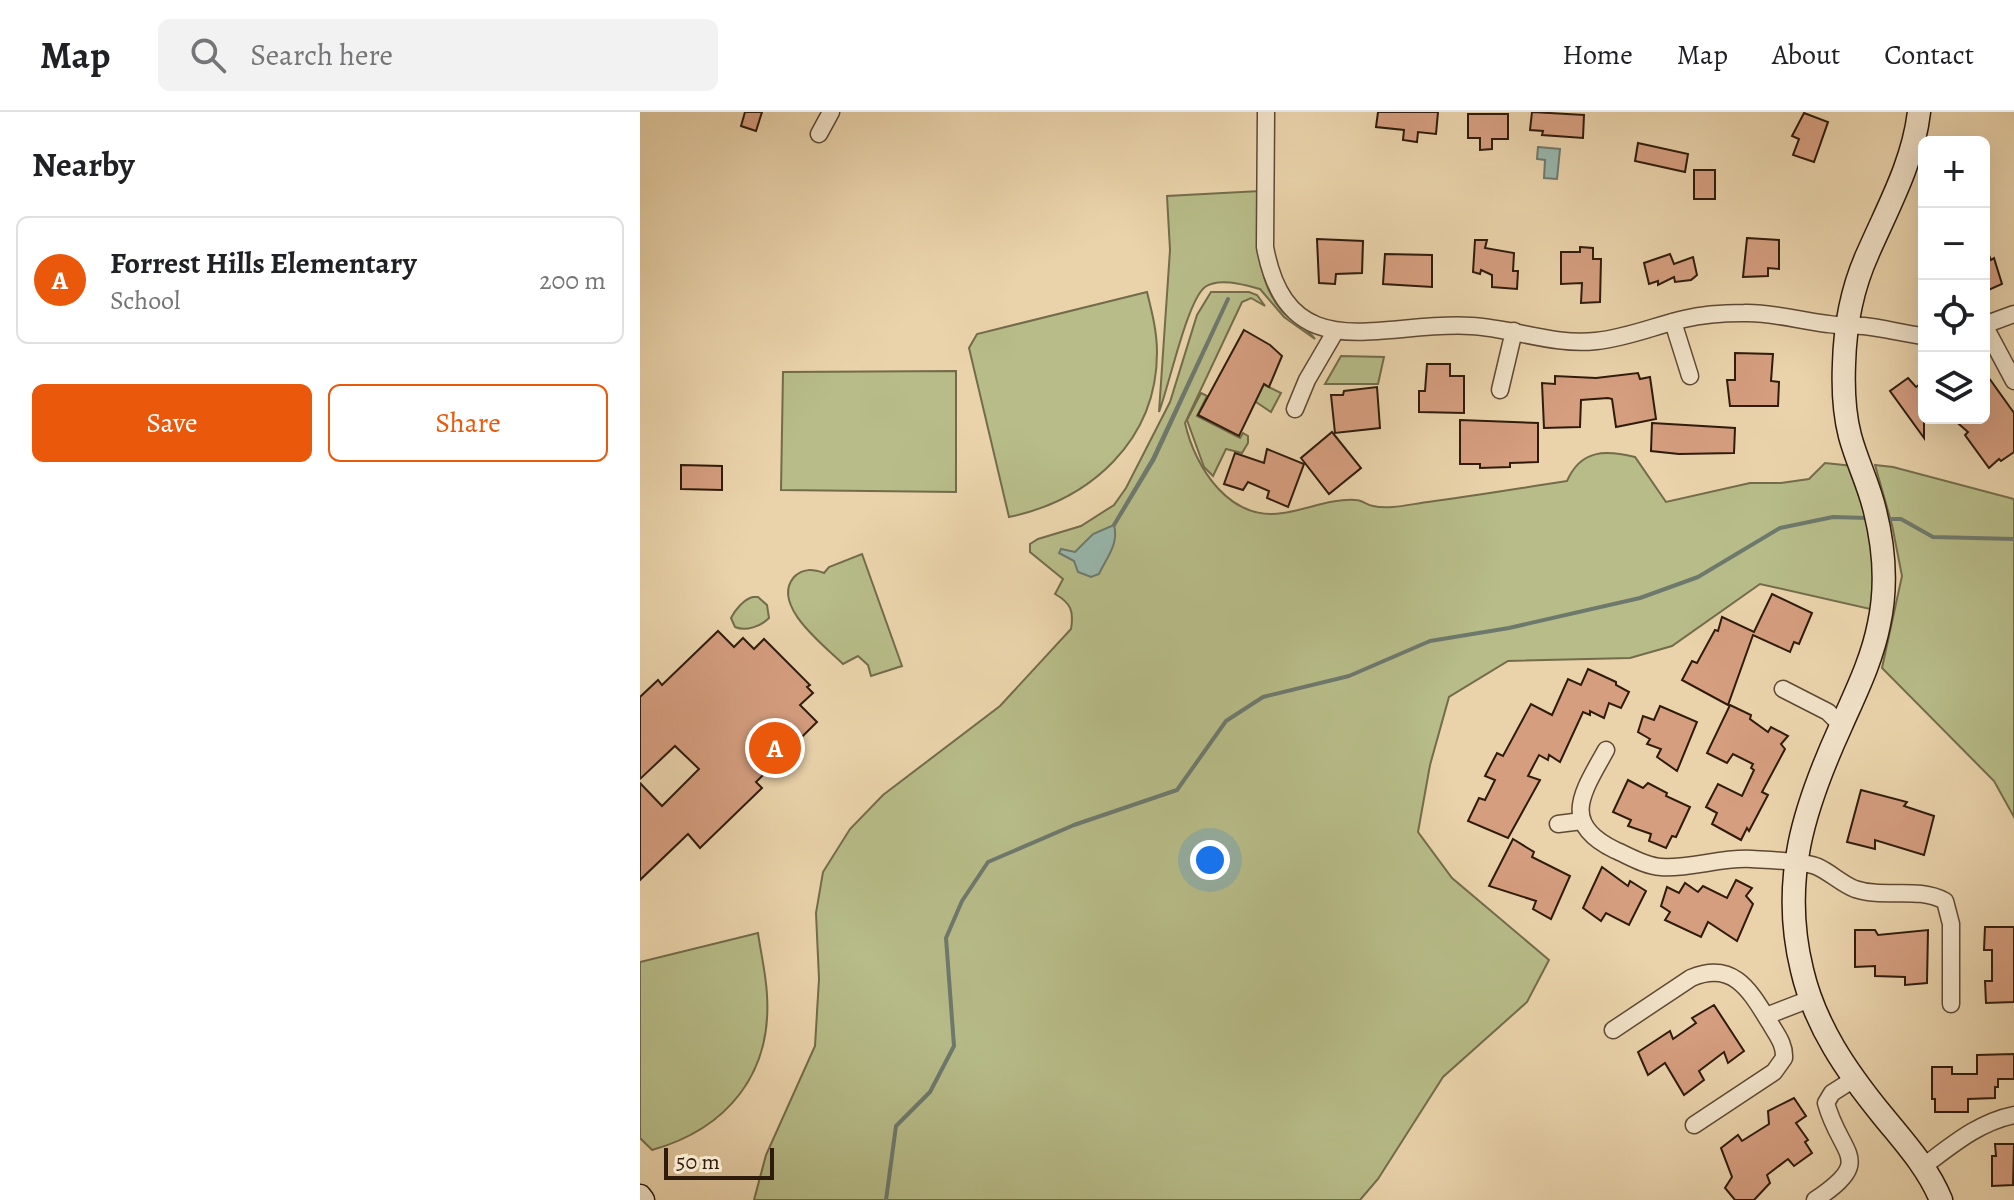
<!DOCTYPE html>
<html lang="en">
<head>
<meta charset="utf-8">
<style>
  :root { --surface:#fff; --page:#f2f2f2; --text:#202124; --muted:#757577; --line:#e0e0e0; --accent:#ea580c }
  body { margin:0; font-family:Alegreya,serif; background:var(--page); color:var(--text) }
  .controls { position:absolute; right:24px; top:24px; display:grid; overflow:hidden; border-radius:12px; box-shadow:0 8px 32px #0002 }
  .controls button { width:72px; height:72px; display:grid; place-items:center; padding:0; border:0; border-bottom:2px solid var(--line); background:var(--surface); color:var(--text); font:40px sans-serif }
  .scale { position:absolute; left:24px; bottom:20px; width:110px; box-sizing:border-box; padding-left:8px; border:4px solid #2f1b0c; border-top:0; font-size:22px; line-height:28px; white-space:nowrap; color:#2f1b0c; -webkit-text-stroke:6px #f1e2c8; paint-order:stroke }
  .you { position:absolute; left:570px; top:748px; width:28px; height:28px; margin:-20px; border:6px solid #fff; border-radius:50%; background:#1a73e8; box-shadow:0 0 0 12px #1a73e833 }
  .badge { display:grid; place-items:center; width:52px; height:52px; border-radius:50%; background:var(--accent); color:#fff; font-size:26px; font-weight:700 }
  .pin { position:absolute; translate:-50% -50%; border:4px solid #fff; box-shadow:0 2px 8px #0006 }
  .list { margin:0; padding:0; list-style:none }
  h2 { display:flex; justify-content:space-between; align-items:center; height:104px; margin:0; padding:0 32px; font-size:34px }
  h2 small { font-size:26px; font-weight:400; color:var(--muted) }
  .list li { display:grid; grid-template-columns:52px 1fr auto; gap:24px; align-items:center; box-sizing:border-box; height:128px; margin:0 16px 16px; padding:0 16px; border:2px solid var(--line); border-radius:12px }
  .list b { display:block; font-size:30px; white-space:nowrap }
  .list p { margin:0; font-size:26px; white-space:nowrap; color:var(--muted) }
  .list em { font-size:26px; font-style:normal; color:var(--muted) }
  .actions { display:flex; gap:16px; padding:24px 32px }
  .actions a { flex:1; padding:18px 0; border:2px solid var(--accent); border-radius:12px; text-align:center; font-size:28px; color:var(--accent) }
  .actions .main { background:var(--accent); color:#fff }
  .icon { flex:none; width:44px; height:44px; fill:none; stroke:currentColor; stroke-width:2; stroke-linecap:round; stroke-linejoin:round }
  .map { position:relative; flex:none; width:1374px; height:1088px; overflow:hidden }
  header { display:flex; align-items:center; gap:48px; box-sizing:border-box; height:112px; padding:0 40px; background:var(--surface); border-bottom:2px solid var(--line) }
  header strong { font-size:38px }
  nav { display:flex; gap:44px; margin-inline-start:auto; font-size:28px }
  .search { width:560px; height:72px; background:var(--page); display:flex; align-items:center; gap:20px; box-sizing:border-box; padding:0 28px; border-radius:12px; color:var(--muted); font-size:30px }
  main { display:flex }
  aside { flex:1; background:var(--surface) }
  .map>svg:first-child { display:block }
  .green { fill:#b7bc88; stroke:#736c4a; stroke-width:2 }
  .water { fill:#98b7ad; stroke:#6e796d; stroke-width:2 }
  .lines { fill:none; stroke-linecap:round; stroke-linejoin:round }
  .stream { stroke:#6e796d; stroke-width:4 }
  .building { fill:#d59e7f; stroke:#2f1b0c; stroke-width:2 }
  .street-casing { stroke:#5e4934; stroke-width:19 }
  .secondary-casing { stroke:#2f1b0c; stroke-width:25 }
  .street { stroke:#f1e2c8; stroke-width:16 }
  .secondary { stroke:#f1e2c8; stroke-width:22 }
</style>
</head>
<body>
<header>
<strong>Map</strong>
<div class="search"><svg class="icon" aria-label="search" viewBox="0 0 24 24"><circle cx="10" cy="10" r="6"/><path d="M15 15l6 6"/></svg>Search here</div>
<nav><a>Home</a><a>Map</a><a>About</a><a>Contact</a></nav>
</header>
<main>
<aside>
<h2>Nearby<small></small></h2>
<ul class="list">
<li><span class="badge">A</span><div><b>Forrest Hills Elementary</b><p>School</p></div><em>200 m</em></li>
</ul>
<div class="actions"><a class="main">Save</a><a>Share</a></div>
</aside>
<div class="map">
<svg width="1374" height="1088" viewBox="0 0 1374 1088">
  <rect width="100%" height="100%" fill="#ead3ab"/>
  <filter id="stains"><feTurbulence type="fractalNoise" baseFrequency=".0025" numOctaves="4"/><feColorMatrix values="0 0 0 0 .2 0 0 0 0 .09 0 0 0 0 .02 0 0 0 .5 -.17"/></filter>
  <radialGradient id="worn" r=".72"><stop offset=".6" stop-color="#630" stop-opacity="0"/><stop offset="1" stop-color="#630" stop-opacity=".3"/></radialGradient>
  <g class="green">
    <path d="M620,79C619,119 613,166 642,199C652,210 668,216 675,227L644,205L620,177C605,173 579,165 565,175C547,189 529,274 519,300L530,138L527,84Z"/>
    <path d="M507,180C512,200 517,220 517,240C517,329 450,388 369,405L329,236L337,222Z"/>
    <path d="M571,180H609L617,183L625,194L611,186L602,190L545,311C555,356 590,410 643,401C666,398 692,386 716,388C722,388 727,393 733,394C749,398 771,392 788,390C834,384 881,376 927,369C941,337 966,338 995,345L1026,390L1110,371H1141L1169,367L1185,351L1213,354L1252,502L1120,472L1032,534L990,546L868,549L809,585L790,653L778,720L812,766L909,848L887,890L803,965L738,1067L720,1088H114L126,1043L175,934L179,867L176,801L183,760L210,717L243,683L360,594L431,517C434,499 431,491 415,482L423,467L390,440V432L398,427L441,414L474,393L486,376L530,290L557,203Z"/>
    <path d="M701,244L744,245L738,272H685Z"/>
    <path d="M316,259V380L141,378L143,260Z"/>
    <path d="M616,269L641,281L631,300L607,284Z"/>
    <path d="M561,281L567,284L557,304L600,326L603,321L608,324V331L602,341L586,337L573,364L564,355L547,308Z"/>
    <path d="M1235,353L1253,355L1374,387V705L1354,669L1242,556L1262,464L1252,413Z"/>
    <path d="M222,442L262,554L231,564L228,553L218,544L203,552C185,534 130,493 154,465C163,456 173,457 184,461L189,455Z"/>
    <path d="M113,485H118L127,493L129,506C121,514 106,520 95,515L91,506C95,498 104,487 113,485Z"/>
    <path d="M118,821C121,842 126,862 127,883C132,962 87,1017 12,1038L0,1026V850Z"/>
  </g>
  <g class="water">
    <path d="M898,35L920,37L917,67L904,66L905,48L897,47Z"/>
    <path d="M474,413C479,432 467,445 459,462L451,465L438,460L434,449L419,441L421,437L435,440L453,422Z"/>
  </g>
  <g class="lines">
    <g class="stream">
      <path d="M588,187L514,347L474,413L513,347Z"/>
      <path d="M1245,407H1261L1293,425L1374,427"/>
      <path d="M246,1088L256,1014L290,980L314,934L306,826L322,789L348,750L434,713L537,678L586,609L623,585L709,564L790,529L869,516L1000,486L1058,465L1140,416L1193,405L1228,406"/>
    </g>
  </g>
  <g class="building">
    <path d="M105,0H122L116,19L101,14Z"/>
    <path d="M738,0H798L796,22L778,20L777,30L763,28L764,18L736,15Z"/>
    <path d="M892,0L944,3L943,26L902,23L903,19L890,18Z"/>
    <path d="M1164,1L1188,10L1174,50L1153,43L1159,27L1152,24Z"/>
    <path d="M828,2H868V27H852V37L840,38V26H828Z"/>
    <path d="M998,31L1048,42L1045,60L995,49Z"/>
    <rect x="1054" y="58" width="21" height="29"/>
    <path d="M1107,126L1139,128V157L1128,156V164L1103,165Z"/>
    <path d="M677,127L723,129L722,161L696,162L695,172L679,171Z"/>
    <path d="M835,128H847L845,136L874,141L873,159H878L877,177L852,175V163L841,158L840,162L833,160Z"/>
    <path d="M1344,132L1351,148L1354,146L1362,172L1344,180Z"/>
    <path d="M940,135L953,136V147H961L960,190L941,191L942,171L921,172V140H940Z"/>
    <path d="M745,142L792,143V175L743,172Z"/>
    <path d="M1030,142L1034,152L1053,145L1057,163L1051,168L1035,170L1034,165L1018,173V169L1009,172L1004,151Z"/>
    <path d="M604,218L630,233L642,244L629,275L624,272L599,324L558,303Z"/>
    <path d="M1095,241L1133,242L1131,269L1139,270L1138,294H1090L1087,268H1095Z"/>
    <path d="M787,252H810V264H824V301L779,300V279H785Z"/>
    <path d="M1344,259L1374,301V340L1361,349L1359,347L1349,356L1325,323L1328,320L1312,306H1344Z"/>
    <path d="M998,261L1000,267L1010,265L1016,307L976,315L972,287L968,286L941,288L940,315L904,316L902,271L915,272V264L956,266Z"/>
    <path d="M1268,266L1276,275L1284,269V326L1250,279Z"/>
    <path d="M737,275L740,316L695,321L691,283H703L704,279Z"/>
    <path d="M820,308L898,311V350L870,351V355L840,356V352H820Z"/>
    <path d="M1012,311L1095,316L1094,341L1039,342L1011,339Z"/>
    <path d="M692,320L721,356L689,382L661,346Z"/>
    <path d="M627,337L664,352L648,395L627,386L629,379L608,370L603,378L584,372L595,341L624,351Z"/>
    <path d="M41,353L82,354V378L41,377Z"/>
    <path d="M1132,482L1172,501L1159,532L1154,530L1150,540L1113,523L1088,593L1042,568L1052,549L1057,551L1075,518L1078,519L1082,505L1114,520Z"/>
    <path d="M78,519L94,535L103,526L114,537L124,527L170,573L167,575L173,581L160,593L177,610L116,670L122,676L60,736L48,722L0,768V671L22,694L59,657L35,634L0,667V585L18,568L22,573Z"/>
    <path d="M948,557L976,570V573L989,580L981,596L969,591L964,606L950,599V603L943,600L920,650L909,643L908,648L899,643L888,664L900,668L868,726L828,709L839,686L845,688L855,668L845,664L857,641L863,644L891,592L912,603L928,567L941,573Z"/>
    <path d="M1090,593L1111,603L1110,607L1128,620L1131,615L1148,624L1141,632L1145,637L1122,680L1128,683L1109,719L1107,716L1101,728L1072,712L1077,701L1066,695L1078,672L1102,684L1114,658L1111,656L1113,652L1093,642L1087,651L1067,641Z"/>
    <path d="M1020,594L1057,610L1037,659L1017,645L1021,637L1007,632L1010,627L998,620L1003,604L1014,608Z"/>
    <path d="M988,668L1003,676L1008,671L1027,681L1026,684L1050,695L1036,725L1032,724L1026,736L1009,729L1011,722L988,714L991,708L973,700Z"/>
    <path d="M1221,678L1267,690L1264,694L1294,704L1284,743L1235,728V737L1207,730Z"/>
    <path d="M873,727L894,740L892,745L930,764L911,807L893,797L896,789L849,774Z"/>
    <path d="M962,755L988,774L990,769L1006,779L989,813L966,801L961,809L943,796Z"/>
    <path d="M1096,768L1112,776L1106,784L1113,792L1097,829L1068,810L1061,825L1025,808L1030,800L1021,794L1027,775L1039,781L1045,771L1058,780L1063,774L1087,786Z"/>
    <path d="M1345,815H1374V890L1346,891L1345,869H1352V838H1344Z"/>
    <path d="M1215,818H1235L1238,823L1288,818L1287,871L1265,873V865L1235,864V854L1215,855Z"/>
    <path d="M1074,893L1104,939L1088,951L1084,940L1059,959L1064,968L1044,983L1025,951L1008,963L998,940L1030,919L1033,927L1056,911L1052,906Z"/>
    <path d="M1374,942V967H1358V975H1355V986L1328,987V1000H1295V987H1292V955H1312V962H1337V943Z"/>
    <path d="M1154,986L1166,1004L1156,1011L1168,1028L1165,1030L1172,1041L1154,1054L1148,1047L1127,1063L1130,1071L1114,1088H1095L1085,1076L1092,1065L1081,1036L1098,1023L1102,1029L1129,1012L1128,999Z"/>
    <path d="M1355,1032H1374L1373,1073L1352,1074V1044H1356Z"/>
  </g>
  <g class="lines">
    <g class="street-casing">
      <g id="street">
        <path d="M626,0L625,135C648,260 743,208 831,214C873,216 914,234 956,229C987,226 1014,214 1044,207C1064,202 1084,201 1104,201C1132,200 1160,209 1188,212C1200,214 1212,213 1224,214C1244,216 1264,222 1284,224"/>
        <path d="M179,22L191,0"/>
        <path d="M1033,210L1050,264"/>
        <path d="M1344,213L1374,269"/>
        <path d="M1344,213L1374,202"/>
        <path d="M860,278L874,219"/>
        <path d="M655,297L667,268L695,220"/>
        <path d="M1143,577L1188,600L1201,613"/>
        <path d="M966,638C943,680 919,711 975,738C989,744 1005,754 1021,755C1051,757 1081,745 1112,747C1128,748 1165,749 1178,755C1191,761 1202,772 1215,777C1245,787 1277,774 1305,789L1311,812V892"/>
        <path d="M918,712L942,709"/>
        <path d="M1126,904L1170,887"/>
        <path d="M973,918L1051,866C1094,848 1110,879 1130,911C1136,922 1145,932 1144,946L1134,960L1054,1013"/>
        <path d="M1284,1054C1312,1033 1339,1010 1374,1003"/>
        <path d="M1175,1088C1236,1047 1201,1045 1186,991L1192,981L1214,967"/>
      </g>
    </g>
    <g class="secondary-casing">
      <g id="secondary">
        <path d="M1279,0C1273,51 1248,95 1228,141C1212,176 1205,214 1204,252C1203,276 1204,301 1210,324C1217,350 1229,373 1235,399C1244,435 1247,475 1239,512C1232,548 1216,580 1201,614C1164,695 1140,768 1162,858C1175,914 1207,960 1243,1004C1265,1031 1288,1056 1301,1088"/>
        <path d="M0,1084L3,1088"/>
      </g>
    </g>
    <use href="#street" class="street"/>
    <use href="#secondary" class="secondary"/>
  </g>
  <rect width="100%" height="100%" filter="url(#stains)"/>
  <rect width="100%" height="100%" fill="url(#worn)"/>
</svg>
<div class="controls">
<button>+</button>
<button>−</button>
<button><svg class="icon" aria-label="locate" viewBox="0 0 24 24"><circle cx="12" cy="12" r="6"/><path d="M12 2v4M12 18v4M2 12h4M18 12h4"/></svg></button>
<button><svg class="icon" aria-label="layers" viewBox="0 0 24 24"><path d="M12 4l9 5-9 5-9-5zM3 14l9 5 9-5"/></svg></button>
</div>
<div class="scale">50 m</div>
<div class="you"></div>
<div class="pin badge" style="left:135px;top:636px">A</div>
</div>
</main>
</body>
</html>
